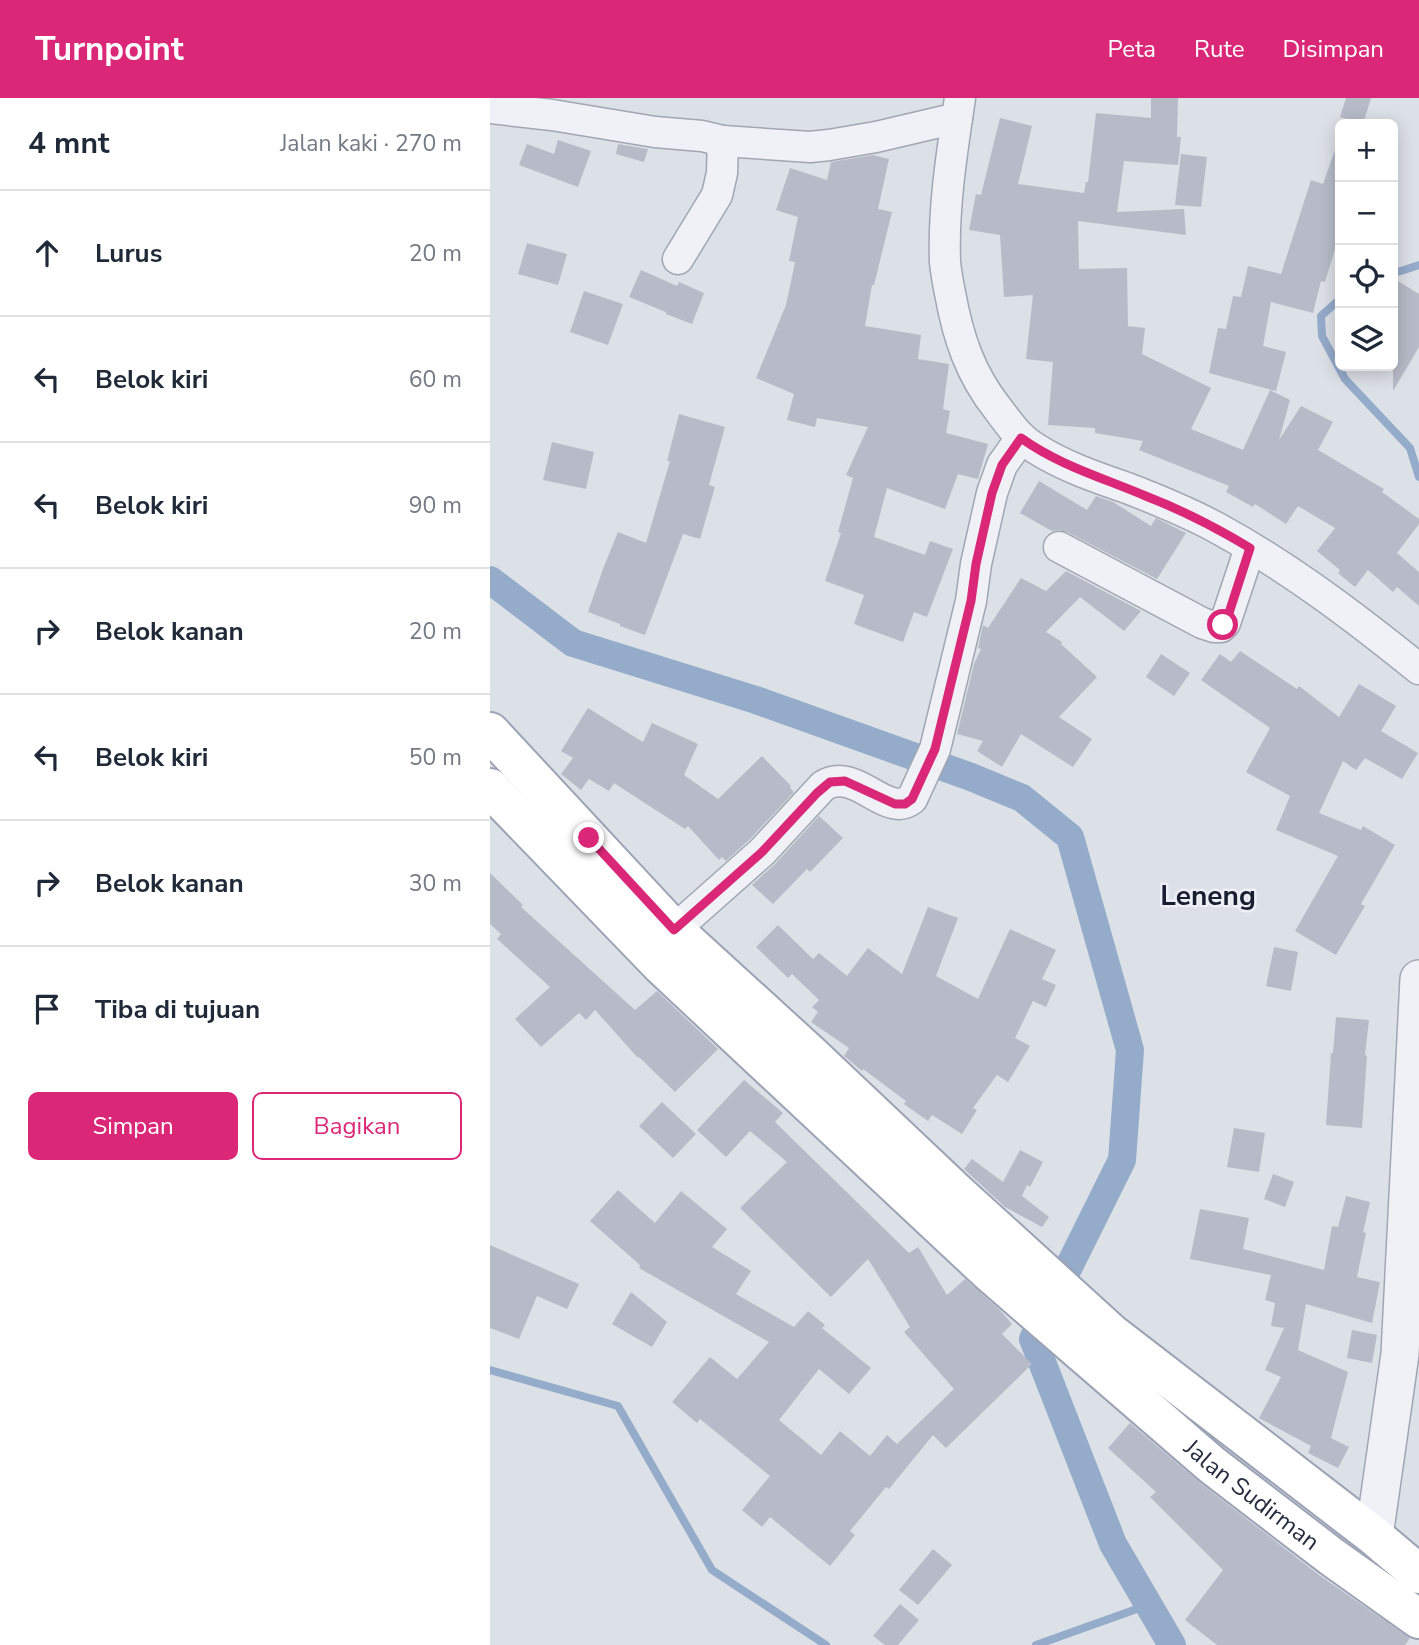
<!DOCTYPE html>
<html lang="id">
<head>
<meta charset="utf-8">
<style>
  :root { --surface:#fff; --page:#f6f6f7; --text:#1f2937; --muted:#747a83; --line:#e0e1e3; --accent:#db2777 }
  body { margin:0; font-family:"Nunito Sans",sans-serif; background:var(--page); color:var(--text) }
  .controls { position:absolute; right:21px; top:21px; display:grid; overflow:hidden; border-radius:10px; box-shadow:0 4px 18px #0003 }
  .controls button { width:63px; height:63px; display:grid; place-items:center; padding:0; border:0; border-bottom:2px solid var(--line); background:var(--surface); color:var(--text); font:35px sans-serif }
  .stop { position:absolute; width:21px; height:21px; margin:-16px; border:5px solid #db2777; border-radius:50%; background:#fff }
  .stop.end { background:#db2777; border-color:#fff; box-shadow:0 2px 7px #0008 }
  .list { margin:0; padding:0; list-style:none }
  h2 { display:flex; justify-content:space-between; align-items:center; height:91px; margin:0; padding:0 28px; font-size:30px }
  h2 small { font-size:23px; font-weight:400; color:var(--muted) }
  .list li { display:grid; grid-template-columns:46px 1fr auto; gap:21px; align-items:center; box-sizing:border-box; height:126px; padding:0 28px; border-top:2px solid var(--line) }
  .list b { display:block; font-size:26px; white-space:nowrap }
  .list em { font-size:23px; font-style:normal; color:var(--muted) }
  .actions { display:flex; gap:14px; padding:21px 28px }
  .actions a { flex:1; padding:16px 0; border:2px solid var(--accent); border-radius:10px; text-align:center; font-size:24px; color:var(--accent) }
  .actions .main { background:var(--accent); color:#fff }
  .icon { flex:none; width:38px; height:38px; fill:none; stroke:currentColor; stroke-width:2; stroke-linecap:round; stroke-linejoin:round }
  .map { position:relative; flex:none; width:929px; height:1547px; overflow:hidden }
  header { display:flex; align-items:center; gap:42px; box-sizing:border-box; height:98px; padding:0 35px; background:var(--accent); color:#fff }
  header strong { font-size:33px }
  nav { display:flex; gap:38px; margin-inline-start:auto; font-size:24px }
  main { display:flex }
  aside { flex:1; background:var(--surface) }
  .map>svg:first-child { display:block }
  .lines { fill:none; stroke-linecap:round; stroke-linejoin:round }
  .stream { stroke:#95abca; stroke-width:8 }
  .canal { stroke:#95abca; stroke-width:28 }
  .building { fill:#b6bbc7 }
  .minor-casing { stroke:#a1a7b1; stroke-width:33 }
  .tertiary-casing { stroke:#a1a7b1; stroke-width:40 }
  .primary-casing { stroke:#9ba3b4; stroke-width:42 }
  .minor { stroke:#eff1f6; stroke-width:30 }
  .tertiary { stroke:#eff1f6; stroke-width:37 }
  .primary { stroke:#fff; stroke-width:38 }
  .route { stroke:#db2777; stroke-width:9 }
  .labels { text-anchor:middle; stroke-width:5; stroke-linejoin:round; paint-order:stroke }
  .street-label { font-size:24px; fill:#252d3e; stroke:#eceff5 }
  .quarter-label { font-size:28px; font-weight:bold; fill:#181e2f; stroke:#eceff5 }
</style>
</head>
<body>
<header>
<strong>Turnpoint</strong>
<nav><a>Peta</a><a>Rute</a><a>Disimpan</a></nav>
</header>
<main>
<aside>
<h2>4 mnt<small>Jalan kaki · 270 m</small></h2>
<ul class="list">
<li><svg class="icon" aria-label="ahead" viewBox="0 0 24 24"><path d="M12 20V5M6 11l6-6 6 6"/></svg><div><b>Lurus</b></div><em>20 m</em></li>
<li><svg class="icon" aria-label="left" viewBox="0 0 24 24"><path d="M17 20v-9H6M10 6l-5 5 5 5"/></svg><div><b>Belok kiri</b></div><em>60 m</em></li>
<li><svg class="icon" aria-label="left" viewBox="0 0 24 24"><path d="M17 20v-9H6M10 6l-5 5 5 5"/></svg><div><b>Belok kiri</b></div><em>90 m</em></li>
<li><svg class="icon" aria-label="right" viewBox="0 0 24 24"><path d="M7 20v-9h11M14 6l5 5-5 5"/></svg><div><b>Belok kanan</b></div><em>20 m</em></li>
<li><svg class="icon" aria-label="left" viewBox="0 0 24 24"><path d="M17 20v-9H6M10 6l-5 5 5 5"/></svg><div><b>Belok kiri</b></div><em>50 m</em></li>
<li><svg class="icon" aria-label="right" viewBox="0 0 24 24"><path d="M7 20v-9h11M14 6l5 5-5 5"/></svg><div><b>Belok kanan</b></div><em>30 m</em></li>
<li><svg class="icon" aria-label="arrive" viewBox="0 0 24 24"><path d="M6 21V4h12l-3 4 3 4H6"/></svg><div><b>Tiba di tujuan</b></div></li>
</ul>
<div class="actions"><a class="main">Simpan</a><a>Bagikan</a></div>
</aside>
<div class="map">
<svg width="929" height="1547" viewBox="0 0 929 1547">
  <rect width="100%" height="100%" fill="#dce0e7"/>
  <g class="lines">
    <g class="stream">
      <path d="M903,175L914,172L929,167"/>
      <path d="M850,201L831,218L832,238L855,281L920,350L929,379"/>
      <path d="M0,1272L128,1308L222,1472L336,1547"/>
      <path d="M546,1547L658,1507"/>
    </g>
    <path class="canal" d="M0,482L83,545L266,602L481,679L532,700L580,739L640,952L632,1062L543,1241L623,1446L682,1547"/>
  </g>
  <g class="building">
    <path d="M661,0H688L687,39H691L688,67L634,63L627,114L694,111L696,137L588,123L589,171L637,170L638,228L655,230L652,256L721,290L701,331L753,352L780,292L800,302L789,342L811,308L843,324L828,352L894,391L892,394L929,421V426L907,455L929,474V508L907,489L903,494L878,472L865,489L848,475L850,472L827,453L845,430L808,408L796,426L765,406L763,409L736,394L739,388L649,352L653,343L605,335V330L558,327L563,264L536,261L543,197L514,199L510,137L479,132L486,96L491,97L510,20L542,28L528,86L594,95L596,84H598L606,15L661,20Z"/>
    <path d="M856,0H881L873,26L850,19Z"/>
    <path d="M68,42L101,53L88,89L29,67L37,46L64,56Z"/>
    <path d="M128,46L158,51L154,64L126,56Z"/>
    <path d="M847,46H850V135L835,184L831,183L823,215L781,204L773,248L796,254L786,293L719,275L728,230L736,231L743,198L751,199L758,168L791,176L821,82L833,86Z"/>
    <path d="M691,56L717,59L711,109L685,107Z"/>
    <path d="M383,57L399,61L388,111L402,114L384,187H382L375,228L431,237L428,261L459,266L453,311L460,313L456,335L498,346L488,381L468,376L455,411L397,390L384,439L435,457L440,443L463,451L437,519L424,514L413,544L364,526L374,497L335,483L351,435L348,434L363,380L356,377L378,329L327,320L325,329L297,322L304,296L266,280L296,207L305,164L299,163L308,119L286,112L300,70L337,82L341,64Z"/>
    <path d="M37,145L77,156L68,187L28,176Z"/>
    <path d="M151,172L187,188L189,184L214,195L202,226L176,216V214L139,199Z"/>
    <path d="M903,180L929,196V249L903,293Z"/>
    <path d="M94,193L133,206L118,247L80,234Z"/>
    <path d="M189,316L235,329L219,387L225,389L210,441L193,436L155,537L130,528V526L98,514L113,471L128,434L156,445L180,363H177Z"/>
    <path d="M62,344L104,354L96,391L53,382Z"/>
    <path d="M549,383L597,412L606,398L623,404L661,428L666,420L696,435L667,481L577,434L569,432L562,433L530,415Z"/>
    <path d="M576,473L651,513L634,533L590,499L556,534L572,544L571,546L607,579L569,619L602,641L583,669L531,636L512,669L487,653L493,643L467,636L484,566L491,551L488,550L493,527L498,530L531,480L556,493Z"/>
    <path d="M750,553L807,591L809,588L849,619L869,586L906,608L891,633L928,655L912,681L875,660L866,672L853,663L829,715L871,732L873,728L905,747L871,806L875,808L846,857L805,833L848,758L786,732L800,698L756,674L780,630L711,582L730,556L741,564Z"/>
    <path d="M671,556L700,575L684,598L656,579Z"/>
    <path d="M98,610L153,644L162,625L208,646L194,677L228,701L272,658L301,688L300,690L304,694L260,741L236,763L232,759L229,762L198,728L195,731L124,685L119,693L99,681L91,692L71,676L83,660L71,653Z"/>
    <path d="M329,718L353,740L320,774L317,771L283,806L262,787L285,766Z"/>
    <path d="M0,775L33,807L31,809L145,912L167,893L228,951L185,994L149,959L148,960L105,912L96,922L89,915L51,949L25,921L60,889L7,841L11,836L0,826Z"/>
    <path d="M438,809L468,820L446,878L488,901L520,831L566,852L552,881L566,887L556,909L543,903L525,940L540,948L518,984L507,977L483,1010L487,1012L472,1036L442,1017L438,1023L414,1006L416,1003L373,971L372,973L359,962L354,958L359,950L321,924L328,914L322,909L329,902L302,876L298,880L266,849L288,827L323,861L329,855L357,878L378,850L412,876Z"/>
    <path d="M784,849L808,854L801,893L776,888Z"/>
    <path d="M846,919L879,922L875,957L877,958L872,1030L836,1027L841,955H843Z"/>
    <path d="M254,982L293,1015L285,1024L419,1155L428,1149L457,1197L475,1181L510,1212L522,1226L512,1236L542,1266L456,1350L443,1337L399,1391L396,1389L360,1433L365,1437L340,1468L280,1419L272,1429L252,1412L280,1378L210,1321L207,1325L182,1304L220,1259L247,1281L279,1244L149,1170L150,1167L100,1123L128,1092L165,1125L191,1093L237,1131L222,1149L261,1173L246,1196L304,1229L318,1213L335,1227L332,1230L381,1270L359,1296L329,1271L289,1322L331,1357L350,1333L380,1358L397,1337L407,1346L464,1291L414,1234L420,1229L378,1161L341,1199L250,1110L297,1064L260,1033L236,1059L207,1032Z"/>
    <path d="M172,1004L206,1036L183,1060L149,1028Z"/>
    <path d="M744,1030L775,1035L769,1074L737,1069Z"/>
    <path d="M530,1052L553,1064L540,1089L537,1087L532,1098L559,1119L552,1129L515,1109L474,1071L482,1061L513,1084Z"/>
    <path d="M783,1076L804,1084L795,1109L774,1101Z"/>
    <path d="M856,1098L880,1104L873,1134L876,1135L867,1179L890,1184L882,1225L816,1206L808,1252L858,1274L841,1340L859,1349L848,1370L818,1355L821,1348L769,1320L791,1279L775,1272L794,1230L781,1228L785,1205L775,1202L781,1177L700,1161L710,1111L759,1120L753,1151L834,1172L842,1128L848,1129Z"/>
    <path d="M0,1147L89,1186L77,1211L47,1198L29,1241L0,1230Z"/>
    <path d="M141,1194L177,1224L162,1249L122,1226Z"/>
    <path d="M862,1232L887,1237L882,1265L857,1260Z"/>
    <path d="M640,1325L709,1384L829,1477L920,1540L915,1547H727L695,1522L733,1472L660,1399L666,1394L618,1350Z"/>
    <path d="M443,1451L462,1467L428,1507L409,1492Z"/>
    <path d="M410,1506L429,1522L408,1547H395L383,1538Z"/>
  </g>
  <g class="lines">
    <g class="minor-casing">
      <g id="minor">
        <path d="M470,0C462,54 453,109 455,164C456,174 458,185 460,195C468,239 480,276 508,311C519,326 529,340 545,350C573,368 605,379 637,390C668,402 700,415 729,431C800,470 866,520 929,571"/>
        <path d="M0,10L62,17L165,34L212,38L233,43L320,49L339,47L386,39L467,20"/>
        <path d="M188,161L227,97L232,75L233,43"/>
        <path d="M569,449L712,525L724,529H731L735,525L760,450"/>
        <path d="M184,832L272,754L333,688C366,667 396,722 422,701L445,651L481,503L486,466L502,395L512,367L531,340"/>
      </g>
    </g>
    <g class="tertiary-casing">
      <path id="tertiary" d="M884,1438L910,1256L929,881"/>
    </g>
    <g class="primary-casing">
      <g id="primary">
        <path d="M0,634L184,832L321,957L468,1096L622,1236L884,1438L929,1476"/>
        <path id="s1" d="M0,690L172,868L499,1174L722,1367L842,1459L929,1521"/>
      </g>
    </g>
    <use href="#minor" class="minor"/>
    <use href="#tertiary" class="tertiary"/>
    <use href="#primary" class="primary"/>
  </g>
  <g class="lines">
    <path class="route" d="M99,740L184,832L272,754L327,695L340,684L355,683L405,706H415L422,701L445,651L481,503L486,466L502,395L512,367L531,340C570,368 614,380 658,399C694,413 727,430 760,450L738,518L733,527"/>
  </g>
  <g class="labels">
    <g class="street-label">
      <text dy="8" stroke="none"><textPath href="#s1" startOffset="1040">Jalan Sudirman</textPath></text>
    </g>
    <g class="quarter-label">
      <text x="718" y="807">Leneng</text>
    </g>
  </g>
</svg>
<div class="controls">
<button>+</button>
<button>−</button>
<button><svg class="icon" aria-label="locate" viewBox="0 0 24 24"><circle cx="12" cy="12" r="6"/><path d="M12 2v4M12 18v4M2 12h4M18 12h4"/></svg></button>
<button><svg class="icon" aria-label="layers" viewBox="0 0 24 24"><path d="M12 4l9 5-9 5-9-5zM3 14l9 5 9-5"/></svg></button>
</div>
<div class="stop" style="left:733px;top:527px"></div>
<div class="stop end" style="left:99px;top:740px"></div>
</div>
</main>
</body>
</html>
